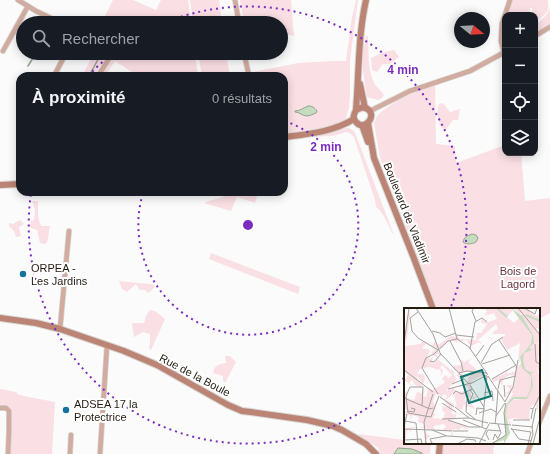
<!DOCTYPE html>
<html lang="fr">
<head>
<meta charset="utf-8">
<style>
  :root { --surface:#171b24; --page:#242831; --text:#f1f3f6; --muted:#9ea1a6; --line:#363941 }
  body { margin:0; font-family:Helvetica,sans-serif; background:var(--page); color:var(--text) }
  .controls { position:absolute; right:12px; top:12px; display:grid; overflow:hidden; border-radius:8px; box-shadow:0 2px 10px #0003 }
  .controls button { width:36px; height:36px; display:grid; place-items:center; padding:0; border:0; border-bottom:1px solid var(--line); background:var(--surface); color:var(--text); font:20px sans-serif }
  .compass { position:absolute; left:454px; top:12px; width:36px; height:36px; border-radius:50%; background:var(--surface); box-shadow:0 2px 10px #0003; rotate:108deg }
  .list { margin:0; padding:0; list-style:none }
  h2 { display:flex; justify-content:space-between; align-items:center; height:52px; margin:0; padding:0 16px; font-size:17px }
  h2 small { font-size:13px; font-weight:400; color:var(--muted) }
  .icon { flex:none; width:22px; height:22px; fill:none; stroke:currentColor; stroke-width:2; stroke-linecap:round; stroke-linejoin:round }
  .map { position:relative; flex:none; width:550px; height:454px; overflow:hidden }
  .search { position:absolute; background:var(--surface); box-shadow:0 2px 10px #0003; left:16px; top:16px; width:272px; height:44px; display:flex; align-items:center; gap:10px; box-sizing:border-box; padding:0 14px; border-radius:22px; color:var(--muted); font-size:15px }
  .panel { position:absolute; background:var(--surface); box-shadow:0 2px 10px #0003; left:16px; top:72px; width:272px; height:124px; border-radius:12px }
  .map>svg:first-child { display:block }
  .green { fill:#fadfe4 }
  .water { fill:#c6dcbf; stroke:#95a28a }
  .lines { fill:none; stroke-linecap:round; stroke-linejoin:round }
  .stream { stroke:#95a28a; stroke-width:1.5 }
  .street-casing { stroke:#d8d7d5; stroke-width:6 }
  .secondary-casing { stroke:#d8d7d5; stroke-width:8 }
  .street { stroke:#d2aca0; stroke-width:4.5 }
  .secondary { stroke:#bb8474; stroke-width:6 }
  .ring { fill:none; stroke:#7b2cbf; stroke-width:2; stroke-dasharray:2 4 }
  .poi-dot { fill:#1673a1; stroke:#fff; stroke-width:1.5 }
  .labels { text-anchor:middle; stroke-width:4; stroke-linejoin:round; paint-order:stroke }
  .street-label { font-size:11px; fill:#231b10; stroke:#fff }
  .poi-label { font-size:11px; fill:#231b10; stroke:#fff; text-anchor:start }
  .park-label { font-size:11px; fill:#693442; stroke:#fff }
  .inset-river { fill:none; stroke:#c6dcbf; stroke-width:2 }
  .inset-road { fill:none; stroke:#a5a19d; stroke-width:1 }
  .view { fill:#0f766e; fill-opacity:0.15; stroke:#0f766e; stroke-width:2 }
  .inset-edge { fill:none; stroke:#231b10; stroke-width:2 }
  .centre { fill:#7b2cbf; stroke:#fff; stroke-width:2 }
  .ring-label { font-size:12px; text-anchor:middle; font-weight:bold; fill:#7b2cbf; stroke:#fff; stroke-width:4; stroke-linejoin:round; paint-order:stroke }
</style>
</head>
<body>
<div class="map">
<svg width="550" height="454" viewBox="0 0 550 454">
  <rect width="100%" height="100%" fill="#fbfbfb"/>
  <g class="green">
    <path d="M113,0H133L156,10L161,0H188L191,23H110L111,21L104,18Z"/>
    <path d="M190,0H219L222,23H193Z"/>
    <path d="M240,0H291L294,36L281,33V23H244Z"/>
    <path d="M356,0H358L350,60V93L349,107L345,122L321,128L284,133V76H254L253,72L298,63L333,61H346L352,17Z"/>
    <path d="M512,0H548C548,3 549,7 548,10C546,15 539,19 535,21V15L533,14L532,8H530V15H507Z"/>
    <path d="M550,8V25L535,33V24C541,21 548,15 550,8Z"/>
    <path d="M366,35L368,37C369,54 367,74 377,87C380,90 382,92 384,95L382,98L378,100L367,97L363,72V53Z"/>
    <path d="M394,50L399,57L390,64H383L377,72L372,70L371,58L384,52Z"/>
    <path d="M94,53H109L108,57H107L94,76H82Z"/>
    <path d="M115,53L119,55L120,53H123L131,58V53H195L198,76H135V74L115,61L105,76H101L112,58L113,54Z"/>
    <path d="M198,53H226L230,76H202Z"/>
    <path d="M435,86L436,144L455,146L456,163L505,145V153H521L525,201L550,198V313L539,319V309H437L380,158L374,123L377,116L381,112L398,100L421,90Z"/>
    <path d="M443,103L450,112L460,109L458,120H453L448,127L445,130L440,126L437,113L439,104Z"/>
    <path d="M348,128L353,130L355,133L394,235C388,227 385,213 376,207L375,200L354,137L351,134L346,132L333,136L309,137Z"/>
    <path d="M229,192H243L257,196L255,203L237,197L231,211L204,203C212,199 224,199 229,192Z"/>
    <path d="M32,201H38V217L41,226H50L47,243L44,244L40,243L37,230L29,227L31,221L34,220L35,210Z"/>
    <path d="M20,220L24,224L19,227L21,236L16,237L14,231L9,226V223L13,224Z"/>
    <path d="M211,253L300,287L298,294L209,259Z"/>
    <path d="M119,281L150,284L155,286L151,291L148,293L145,290H140L136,284L127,292L122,289Z"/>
    <path d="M150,310L155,311L165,319L151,350L149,348L150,342V334L143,332L134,337L132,323H144L146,316Z"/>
    <path d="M225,356H230L236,362L225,383L223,380V376L213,373C214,365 220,364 226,363Z"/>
    <path d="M0,389L16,392L19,395L55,402L52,454H7L8,409L0,408Z"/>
    <path d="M359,434L405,440V443H431L430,454H381L377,447L360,437Z"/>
    <path d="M443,443H496L493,449L494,454H442Z"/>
  </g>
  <g class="water">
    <path d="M308,106C312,106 314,107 317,111L316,113C313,114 310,116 307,116C302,116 300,112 295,112V111C300,111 303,108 308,106Z"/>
    <path d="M472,234L476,235L478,238L476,242C472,244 467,245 463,242C464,237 467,236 472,234Z"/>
    <path d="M398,448L412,449L422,453V454H394Z"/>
  </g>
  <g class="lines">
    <g class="stream">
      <path d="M28,66L33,58"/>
      <path d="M89,76L101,54"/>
    </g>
    <g class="street-casing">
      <g id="street">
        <path d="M18,0L36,11L61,23"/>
        <path d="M235,0L239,23"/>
        <path d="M535,36L550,27"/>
        <path d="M3,51L28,6"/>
        <path d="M504,52L501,41L502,24L510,0"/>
        <path d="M244,53L249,76"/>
        <path d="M54,76L66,53"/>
        <path d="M98,76L110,57L111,53"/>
        <path d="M370,111L410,91L470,71L505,52"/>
        <path d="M60,329L69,231"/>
        <path d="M0,408H6L9,411V431L8,454"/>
        <path d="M539,423L550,396"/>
        <path d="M70,454L71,435"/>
        <path d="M100,454L107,345"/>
        <path d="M527,454L531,443"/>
      </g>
    </g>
    <g class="secondary-casing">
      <g id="secondary">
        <path d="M360,84L365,108"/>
        <path d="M356,110L363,107C381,112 365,133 356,122C352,118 354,114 356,110C359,73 358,36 366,0"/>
        <path d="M368,123L374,158L413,256L433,309"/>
        <path d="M362,125L368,142"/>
        <path d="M284,137C308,134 333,132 354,119"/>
        <path d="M0,185L20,184"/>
        <path d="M0,318L36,323L60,329L124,351L157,365L228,405L242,411L251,412L307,420L333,426L342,430L366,444L376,454"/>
        <path d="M439,454L440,443"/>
      </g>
    </g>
    <use href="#street" class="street"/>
    <use href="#secondary" class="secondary"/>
  </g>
  <g class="ring">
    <path d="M285 121A110 110 0 1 1 143 193"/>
    <path d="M404 378A219 219 0 0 1 31 193M88 76A219 219 0 0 1 112 54M164 23A219 219 0 0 1 450 309"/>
  </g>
  <g class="poi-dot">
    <circle cx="23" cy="274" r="4"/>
    <circle cx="66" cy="410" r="4"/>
  </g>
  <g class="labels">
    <g class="street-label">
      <text transform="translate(407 213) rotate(68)" y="4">Boulevard de Vladimir</text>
      <text transform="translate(195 375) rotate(28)" y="4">Rue de la Boule</text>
    </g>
    <g class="poi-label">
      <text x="31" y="272">ORPEA -<tspan x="31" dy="13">Les Jardins</tspan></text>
      <text x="74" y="408">ADSEA 17 la<tspan x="74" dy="13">Protectrice</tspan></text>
    </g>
    <g class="park-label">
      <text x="518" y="275">Bois de<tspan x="518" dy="13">Lagord</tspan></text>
    </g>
  </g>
  <g transform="translate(404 308)">
    <rect width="136" height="136" fill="#fbfbfb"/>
    <path d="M5,0L6,9L5,10L4,24L1,38L16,36L19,33L22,35L18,40L26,42L23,50L26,51L30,48L27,44L32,41L25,37L28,38L31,33L34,37L47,28L52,29V27L56,31L72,32L73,25H77L83,16L77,15L78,10L82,15L93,11L90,5L80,8L83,3L79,0H107L109,2L103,9L110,15L116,9L126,21L117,9L118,5L115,6L109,0H122L132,8L136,6L135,21L132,20L134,24L136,23V35H133L136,37V50L134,48L136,66L132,59L136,70L134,104L131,96L126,99L125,112L110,110L104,112L108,115L105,116L102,106L104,96L108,92L117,91L109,90L103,94L109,86L107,83V85L104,86H102L106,81L102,77H107L109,81L112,68L106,67L96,72H99L98,78L95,72L89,74L88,71L100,66L104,62L103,66L112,63L111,58L114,59L117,55V48L116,53L114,52L116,35L103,42L97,31L102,26H88L86,29L90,33L85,30L90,23L94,21L92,16L73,33H76L79,38L75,34L67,38L62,32L57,33L59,36L52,31L54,35L46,31L38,40L33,41L35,46V41L36,47L32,46L34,49L30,48L27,54L30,56L33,51L50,64V68L52,67L51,69L53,71L41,84L49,79L64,76V69L67,67L64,63L58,65L60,71H55L53,67L55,65L48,58L58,57L57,51L60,54L68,50L64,54L74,63L72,65H83L79,68H86L80,72V68L75,69L62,77L70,73L66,77L69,83H66L68,81L65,82L63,78L49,79L54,85L63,81L61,85L66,83L67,89L72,88L71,92L63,88L61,90L62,97L68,96L71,101L63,98L62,101V102L60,96L58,102L54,101L55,99L53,101L50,85L42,92L50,96L49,98L45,95L48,98V106L51,107L52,104H53L51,111L43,112L61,117L64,122L58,119L55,122L50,121L48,125L50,128L47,127L48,123L38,122L42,119L40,116L30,118V123L21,120V124L26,128L22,132L23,135L29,134L30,136H21L20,120L16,119H19L20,116L14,114L15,109L8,107L7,112L6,106L3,108L1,120L10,119L14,120H7V125L5,121L3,123L1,135H7V136H2L0,131V115L2,113L0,111L3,107H0L3,102L0,101V90L3,91L0,90L1,83L4,85L2,89L6,91L10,92L13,84L18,85V82L20,84L18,87L22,89L24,81L20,78L29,82L41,74L38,71L41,67L45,70L48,67L38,57L36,60L38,61L39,63L38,66L35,69L37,66L36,60L35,62L25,59L16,61L13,66H19L21,71L19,76L13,68V72L18,76L17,79L11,77L8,71L5,76L1,72L4,67L0,63V37ZM32,86L38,89L40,86L43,88L41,93L46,100L39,98L38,102L43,107L40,106V111L28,110L32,106L34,108L31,106H29L32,100L29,93Z" fill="#fadfe4" fill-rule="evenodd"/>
    <path d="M107,0L118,8L129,27L130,35L125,40L128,42L120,45L119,52L121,61L126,64H130L127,65L129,78L123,91H110L104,96L102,106L106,125L100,136V132L87,136L102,127L100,107L103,95L109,89H123L127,80V68L118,60L116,49L127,36L128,27Z" fill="#c6dcbf"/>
    <path class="inset-river" d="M94,1L103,9M122,7L136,13"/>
    <path class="inset-road" d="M12,0L29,26L36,45L65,76M45,0L53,31M70,0L68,3L72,13M114,0L136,27M120,0L131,6L133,0M14,4L6,10L8,23L14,30L34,42M28,23L36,25L41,29L52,25M52,27L70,29M136,29V55M53,31L65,39L84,67M95,32L113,59M46,33L57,54L59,63M0,35L5,0M131,36L132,54L136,56M66,41L71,14L78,10L83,14M72,48L80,37M26,53L30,54L37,46M77,55L88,36L99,29M78,56L106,47M0,62L29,84M55,65L63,63L83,65M84,68L101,94M88,71L112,57M48,76L60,71M66,76L83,67M66,77L80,99M100,77L101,89M6,79H19M44,81L67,75M94,81L96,72L112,68M80,85L88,83L89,93M34,86L18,60L22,50L30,46L44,33L53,31M49,86L52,83L58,86L68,81M36,89L50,99M0,90L26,101L29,100M63,91L62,104L71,111M101,94L109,79L114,52M38,95L52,104M65,95L69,86L66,82M18,98L19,79M51,99L65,110M126,100L129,101L127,111M129,101L136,87V73M3,103L10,104L11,101L7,100M4,105L2,88L6,79M4,105L27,109M75,105L87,101L92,104M72,107L73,100L81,101M92,108L94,82M27,109L35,88M65,110L84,115M38,111L65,110M44,112L65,119H76M59,112L82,121M109,112H126M1,113L12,115L14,136M85,115L107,117M91,116L92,108L101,95M108,117L129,119M0,118L3,106M78,119L83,68M128,119L132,100M107,120L115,131M0,121L28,122M107,121L127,124M28,122L43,128L60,129M29,122L48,123M49,123H64M60,129L74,130L82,133M94,130L97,125L94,116M115,131L128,133M1,132L17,131L18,136M85,132L82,126L84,122L97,123M89,132L91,126L94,131M28,135L26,131L42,128M22,136L20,114L29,86M53,136L63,131L71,132L72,134M75,136L85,116M87,136L102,127L100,105L102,95M124,136L127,124M126,136L129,126L128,119M129,136L135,113M135,136L136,121"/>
    <path class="view" d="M78,62L87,88L65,95L57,69Z"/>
    <rect width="136" height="136" class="inset-edge"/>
  </g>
  <circle cx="248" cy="225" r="6" class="centre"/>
  <g class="ring-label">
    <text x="403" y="74">4 min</text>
    <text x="326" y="151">2 min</text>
  </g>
</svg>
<div class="controls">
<button>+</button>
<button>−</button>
<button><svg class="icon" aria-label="locate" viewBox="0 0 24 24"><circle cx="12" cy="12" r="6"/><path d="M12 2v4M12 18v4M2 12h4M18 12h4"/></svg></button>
<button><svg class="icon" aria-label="layers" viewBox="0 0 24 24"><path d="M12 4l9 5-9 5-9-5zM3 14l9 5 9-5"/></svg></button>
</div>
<svg class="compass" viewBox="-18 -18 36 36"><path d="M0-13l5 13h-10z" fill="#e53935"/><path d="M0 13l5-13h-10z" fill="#9ea1a6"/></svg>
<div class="search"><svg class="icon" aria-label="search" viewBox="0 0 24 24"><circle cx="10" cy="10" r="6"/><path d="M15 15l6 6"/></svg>Rechercher</div>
<section class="panel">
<h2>À proximité<small>0 résultats</small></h2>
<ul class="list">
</ul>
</section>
</div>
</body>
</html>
